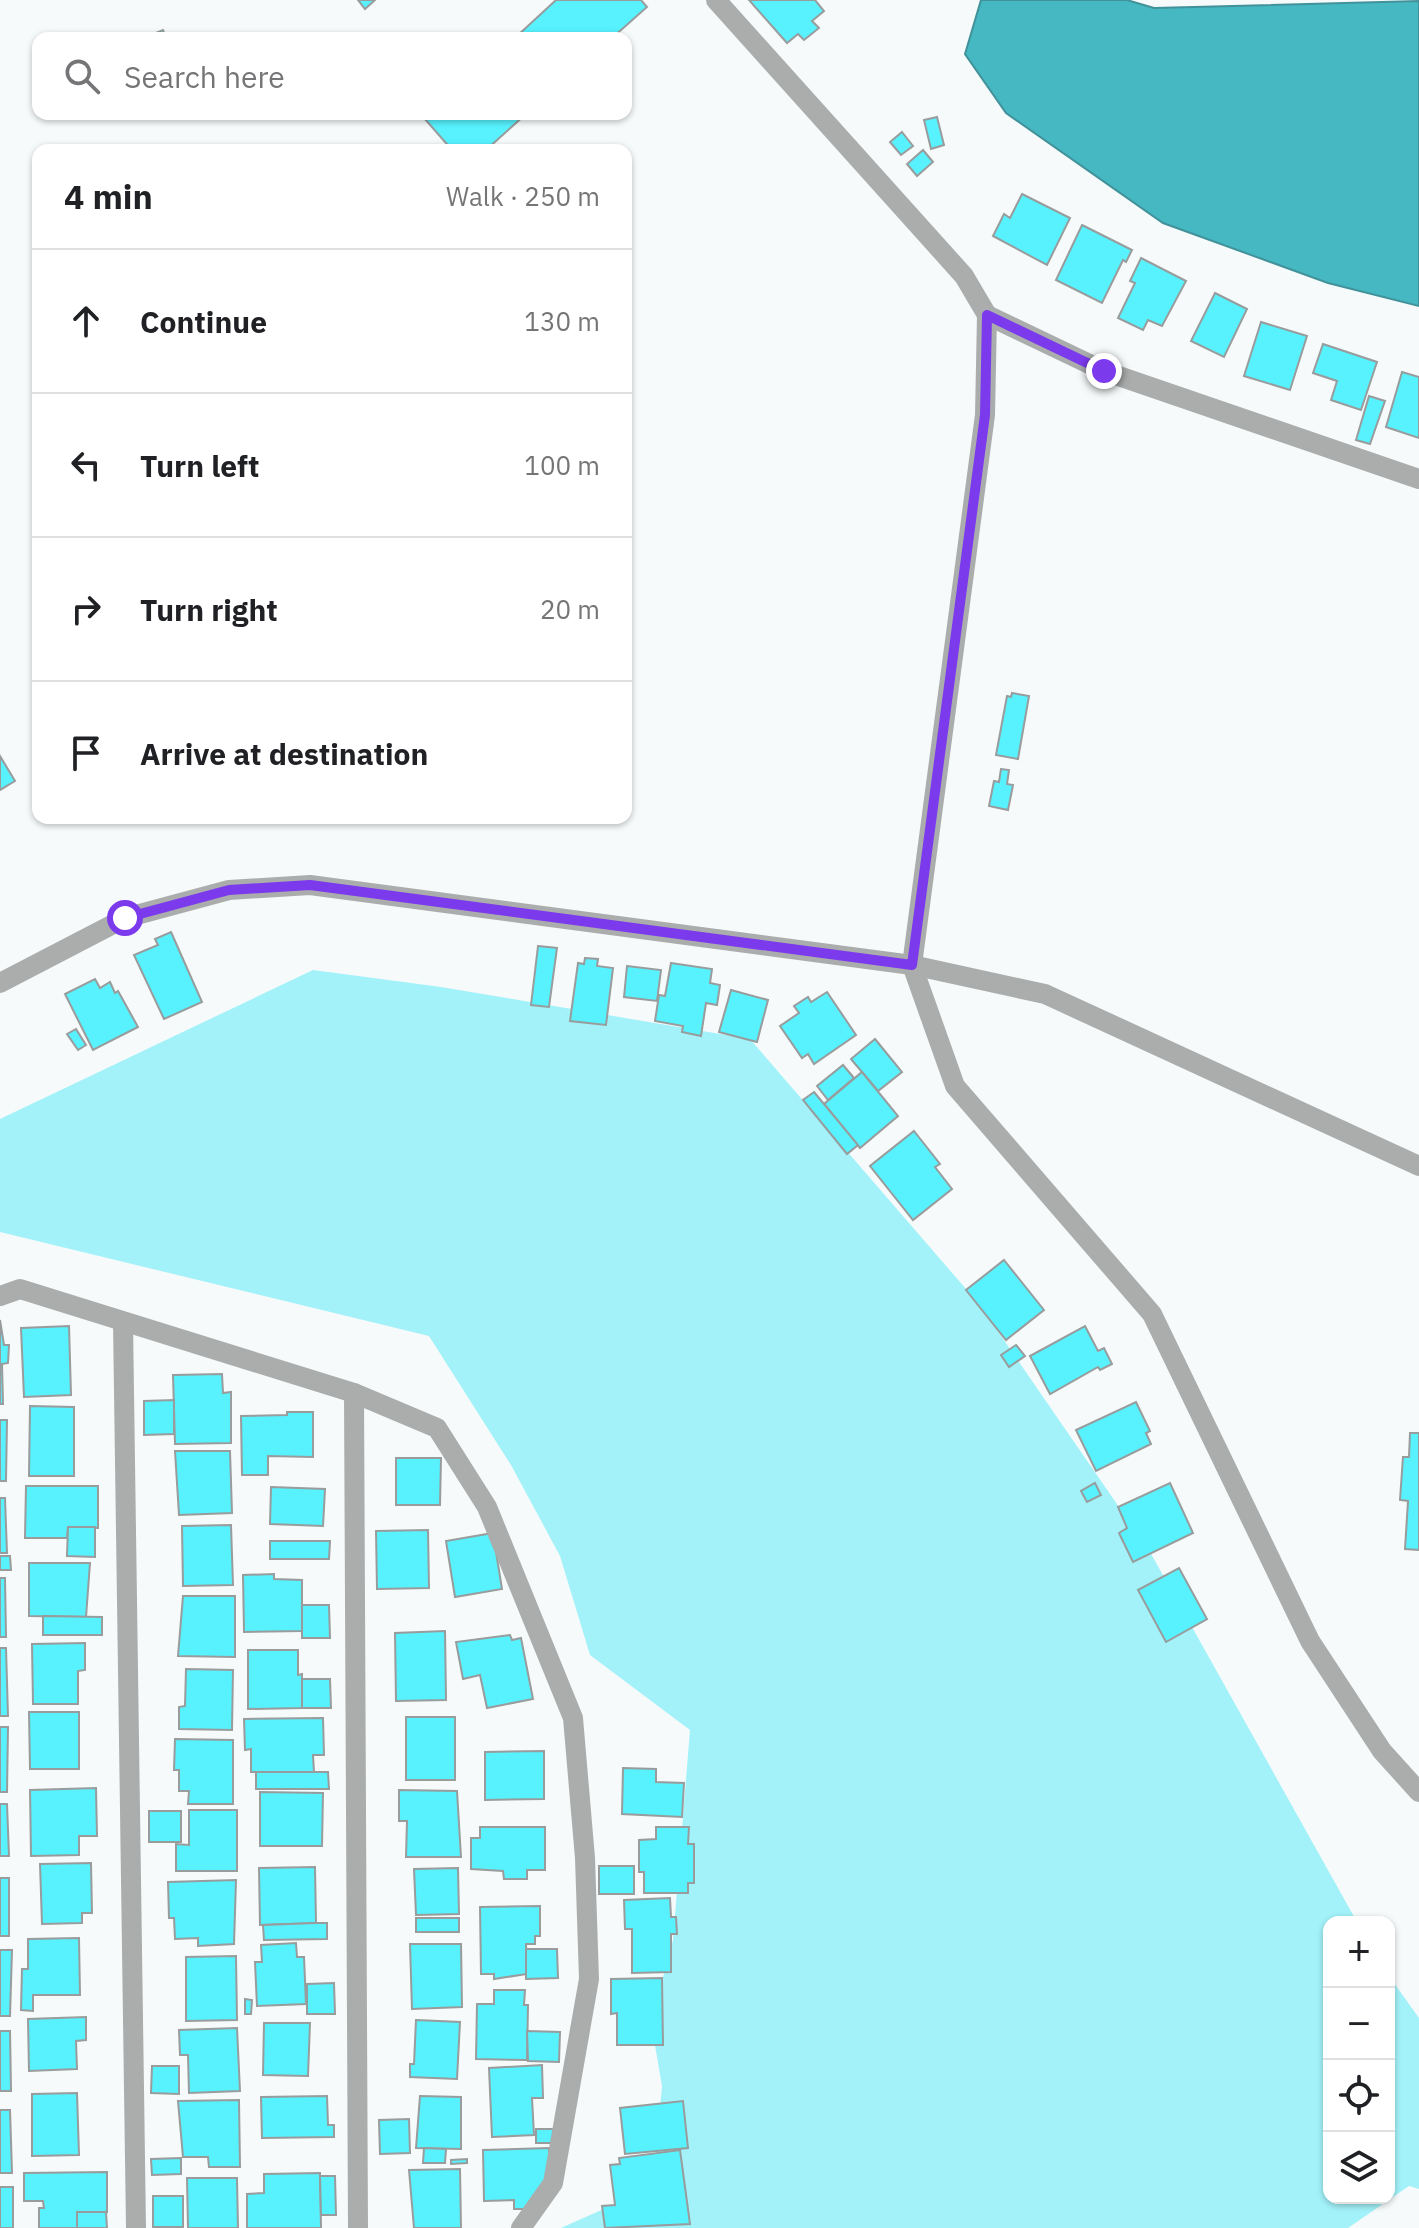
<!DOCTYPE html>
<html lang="en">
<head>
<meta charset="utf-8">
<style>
  :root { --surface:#fff; --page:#f6f6f6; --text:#202124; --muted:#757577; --line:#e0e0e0 }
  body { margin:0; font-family:"IBM Plex Sans",sans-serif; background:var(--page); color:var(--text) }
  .controls { position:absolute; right:24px; bottom:24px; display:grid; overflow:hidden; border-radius:16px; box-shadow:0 2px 6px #0004 }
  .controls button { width:72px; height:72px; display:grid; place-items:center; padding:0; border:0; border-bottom:2px solid var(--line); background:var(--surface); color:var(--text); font:40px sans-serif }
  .stop { position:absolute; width:24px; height:24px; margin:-18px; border:6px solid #7c3aed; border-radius:50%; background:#fff }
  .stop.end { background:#7c3aed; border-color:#fff; box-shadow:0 2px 8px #0008 }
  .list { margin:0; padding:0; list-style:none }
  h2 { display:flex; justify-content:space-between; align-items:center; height:104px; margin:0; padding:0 32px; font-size:34px }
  h2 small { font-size:26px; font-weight:400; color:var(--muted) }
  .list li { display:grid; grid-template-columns:52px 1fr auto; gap:24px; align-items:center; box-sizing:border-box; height:144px; padding:0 32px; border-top:2px solid var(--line) }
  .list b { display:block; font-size:30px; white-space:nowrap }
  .list em { font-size:26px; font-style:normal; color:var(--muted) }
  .icon { flex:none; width:44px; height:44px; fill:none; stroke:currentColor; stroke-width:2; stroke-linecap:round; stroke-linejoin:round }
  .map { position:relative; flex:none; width:1419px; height:2228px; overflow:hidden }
  .search { position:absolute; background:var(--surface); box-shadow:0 2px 6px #0004; left:32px; top:32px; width:600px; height:88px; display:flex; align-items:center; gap:20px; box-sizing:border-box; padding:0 28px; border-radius:16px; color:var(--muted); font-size:30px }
  .panel { position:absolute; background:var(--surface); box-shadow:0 2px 6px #0004; left:32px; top:144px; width:600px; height:680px; border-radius:16px }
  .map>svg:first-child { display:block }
  .green { fill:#a3f2f9 }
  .water { fill:#45b8c2; stroke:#41929a; stroke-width:2 }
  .building { fill:#57f2fe; stroke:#989c9c; stroke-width:2 }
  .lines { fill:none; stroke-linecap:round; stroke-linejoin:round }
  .minor { stroke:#abadad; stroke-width:20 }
  .tertiary { stroke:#abadad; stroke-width:20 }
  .route { stroke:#7c3aed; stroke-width:10 }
</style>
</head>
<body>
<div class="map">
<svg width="1419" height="2228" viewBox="0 0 1419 2228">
  <rect width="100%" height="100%" fill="#f6fafb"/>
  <path class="green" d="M313,970L441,987L750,1039L979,1304L1150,1552L1357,1922H1329V2198H1389V1976L1419,2018V2189L1409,2186L1348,2228H561L653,2187L662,2086L651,2022L673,1940L690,1730L590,1655L560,1556L511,1465L429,1336L0,1232V1119Z"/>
  <path class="water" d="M981,0H1127L1154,8L1419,1V306L1328,283L1163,223L1006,113L965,54Z"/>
  <g class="building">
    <path d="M358,0H375L365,9Z"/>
    <path d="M556,0H641L647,7L612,38H519L517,36Z"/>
    <path d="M749,0H815L824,11L812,21L819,28L804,40L798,34L787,43Z"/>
    <path d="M163,30L166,38H146V37Z"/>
    <path d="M428,114H526L486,150H452L424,118Z"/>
    <path d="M937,117L944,145L931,149L924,120Z"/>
    <path d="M902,132L913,146L901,155L890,142Z"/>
    <path d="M923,150L933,162L917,176L907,164Z"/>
    <path d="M1022,194L1070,218L1047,265L993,236L1004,214L1010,218Z"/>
    <path d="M1082,225L1132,250L1126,262L1123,260L1102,303L1056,280Z"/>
    <path d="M1141,258L1186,281L1162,326L1148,320L1143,330L1118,318L1135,283L1130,281Z"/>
    <path d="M1215,293L1247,309L1224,357L1191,341Z"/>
    <path d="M1261,322L1307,336L1290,390L1244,376Z"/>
    <path d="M1323,344L1377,362L1361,410L1331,400L1337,381L1313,373Z"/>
    <path d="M1402,372L1419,377V438L1386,427Z"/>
    <path d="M1369,396L1385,401L1370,444L1356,440Z"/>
    <path d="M1012,693L1029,696L1018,759L996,755L1007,696L1011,697Z"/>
    <path d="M0,756L15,781L0,790Z"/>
    <path d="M1001,769L1009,770L1007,784L1013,785L1008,810L989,806L994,781L999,782Z"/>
    <path d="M171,932L202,1002L164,1019L134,955L158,945L155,939Z"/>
    <path d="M538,946L557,948L549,1007L531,1005Z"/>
    <path d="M585,958L598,959L597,966L613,968L606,1025L570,1021L578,963L584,964Z"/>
    <path d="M671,963L712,969L710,983L720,985L717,1005L706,1003L701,1036L682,1032L683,1026L655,1021L659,995L665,996Z"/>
    <path d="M627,966L661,970L657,1001L624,997Z"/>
    <path d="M95,979L100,988L110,982L115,993L118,991L138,1027L93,1050L65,994Z"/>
    <path d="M731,990L768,1000L757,1042L719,1032Z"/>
    <path d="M827,992L856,1035L814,1064L808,1054L802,1058L780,1026L799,1013L794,1006L808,997L811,1002Z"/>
    <path d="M76,1029L86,1045L78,1050L67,1034Z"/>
    <path d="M875,1039L902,1072L878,1091L851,1059Z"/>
    <path d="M843,1065L854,1078L828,1100L817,1086Z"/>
    <path d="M862,1072L898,1116L860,1148L824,1104Z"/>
    <path d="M814,1092L858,1145L847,1154L803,1100Z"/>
    <path d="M914,1131L940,1164L935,1167L952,1189L913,1220L870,1166Z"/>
    <path d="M1004,1260L1044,1310L1006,1340L966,1290Z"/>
    <path d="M0,1320L4,1345H9L8,1363L2,1364L3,1404H0Z"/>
    <path d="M69,1326L71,1395L24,1397L21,1328Z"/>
    <path d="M1085,1326L1098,1351L1104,1348L1112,1364L1100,1370L1098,1367L1050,1394L1030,1356Z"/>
    <path d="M1016,1345L1025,1356L1009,1367L1001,1355Z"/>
    <path d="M222,1374L223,1393L231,1392V1443L175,1444L173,1375Z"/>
    <path d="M174,1400V1434L144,1435V1401Z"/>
    <path d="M1136,1402L1150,1431L1146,1433L1151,1444L1096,1471L1076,1430Z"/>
    <path d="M30,1406L74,1407V1476H29Z"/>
    <path d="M287,1412H313V1457L268,1456V1475H242L241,1416L287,1415Z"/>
    <path d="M0,1420H7L6,1481H0Z"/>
    <path d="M1410,1433H1419V1550L1405,1549L1408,1501L1400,1500L1403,1457H1409Z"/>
    <path d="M175,1451H230L232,1513L179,1515Z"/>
    <path d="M396,1458H441L440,1505H396Z"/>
    <path d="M1095,1483L1101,1495L1087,1502L1081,1491Z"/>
    <path d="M1170,1483L1193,1533L1133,1562L1119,1533L1127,1528L1118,1507Z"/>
    <path d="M26,1486H98V1528L68,1527L67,1538H25Z"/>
    <path d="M271,1487L325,1489L323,1526L270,1524Z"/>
    <path d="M0,1498H5L7,1553H0Z"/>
    <path d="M231,1525L233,1585L183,1586L182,1526Z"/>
    <path d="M68,1527H95V1557L67,1556Z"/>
    <path d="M428,1530L429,1588L377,1589L376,1531Z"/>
    <path d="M493,1533L502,1589L455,1597L446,1541Z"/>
    <path d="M270,1541H330L329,1559H270Z"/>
    <path d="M0,1556H10L11,1570H0Z"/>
    <path d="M29,1563H90L86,1617L29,1616Z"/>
    <path d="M1179,1568L1207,1619L1166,1642L1138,1590Z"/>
    <path d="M274,1574V1579L302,1580V1631L244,1632L243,1575Z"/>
    <path d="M0,1578H5L6,1637H0Z"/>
    <path d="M183,1596H235V1657L178,1656Z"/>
    <path d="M302,1605H329L330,1638H302Z"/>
    <path d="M43,1616L102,1617V1635H43Z"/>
    <path d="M445,1631L446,1700L396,1701L395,1633Z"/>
    <path d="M510,1635L512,1640L521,1638L533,1699L487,1708L480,1675L463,1679L456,1642Z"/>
    <path d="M85,1643V1670L78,1671V1704H33L32,1644Z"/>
    <path d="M0,1648H6L8,1716H0Z"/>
    <path d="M248,1650H298V1675L302,1674V1708L248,1709Z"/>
    <path d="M186,1669L233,1670L232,1730L179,1729V1707L185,1706Z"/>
    <path d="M302,1679H330L331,1708H302Z"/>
    <path d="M29,1712H79V1769H30Z"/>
    <rect x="406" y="1717" width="49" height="63"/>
    <path d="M323,1718L324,1755H313L314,1772H251V1749L245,1750L244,1719Z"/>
    <path d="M0,1727H8L7,1792H0Z"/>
    <path d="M175,1739L233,1740V1804H188L189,1791H179V1770H174Z"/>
    <path d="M544,1751V1799L485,1800V1752Z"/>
    <path d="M623,1768L656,1769V1782L684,1783L682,1817L622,1814Z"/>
    <path d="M256,1772H328L329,1789H256Z"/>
    <path d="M96,1788L97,1836H79V1855L31,1856L30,1790Z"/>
    <path d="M399,1790L457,1791L461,1857H406L407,1821H399Z"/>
    <path d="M260,1792L323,1793L322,1846H260Z"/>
    <path d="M0,1804H7L9,1856H0Z"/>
    <path d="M189,1810H237V1871H176V1844L189,1845Z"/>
    <rect x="149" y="1811" width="32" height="31"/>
    <path d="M480,1827H545V1870H527V1879H504L503,1871L471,1869V1838H480Z"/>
    <path d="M656,1827H689L688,1844H694V1883H688V1893H644V1872H639V1840L656,1839Z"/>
    <path d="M91,1863L92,1913H82V1923L42,1924L40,1864Z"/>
    <rect x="599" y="1866" width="35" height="28"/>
    <path d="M315,1867L316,1923L260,1925L259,1868Z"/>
    <path d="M458,1868L459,1914L416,1915L414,1869Z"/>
    <rect x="0" y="1878" width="9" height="58"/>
    <path d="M236,1880L234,1944L198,1946V1938L175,1939L174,1918H169L168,1882Z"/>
    <path d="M670,1898L671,1917H676L677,1934H671V1972L632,1973V1929H625L624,1900Z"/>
    <path d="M540,1906V1936H535V1944H526L527,1974L494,1979V1974H481L480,1907Z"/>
    <rect x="416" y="1918" width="43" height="14"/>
    <path d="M316,1923H327V1939L264,1940L263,1925Z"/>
    <path d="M79,1938L80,1995H33V2011L21,2010L22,1969H28V1939Z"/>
    <path d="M296,1943L297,1957H304L306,2004L257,2006L255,1962H262L261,1945Z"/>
    <path d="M410,1944H461L462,2007L412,2009Z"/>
    <path d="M526,1949H557L558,1978L526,1979Z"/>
    <path d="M0,1950H12L10,2016H0Z"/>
    <path d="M236,1956L237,2020L186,2021V1957Z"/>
    <path d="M662,1978L663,2045H617V2013L611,2014V1979Z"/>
    <path d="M334,1983L335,2014H307V1984Z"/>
    <path d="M494,1990H525L524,2005H528L527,2060L476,2059L477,2004H494Z"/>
    <path d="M245,1999L252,2000L251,2014H245Z"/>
    <path d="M86,2017V2040L76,2041L77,2069L29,2071L28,2019Z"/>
    <path d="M416,2020L460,2022L457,2079L410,2077V2064H414Z"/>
    <path d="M264,2023H310L308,2076L263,2075Z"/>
    <path d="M237,2028L240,2091L189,2093L188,2055H180L179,2030Z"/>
    <path d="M0,2031H10L11,2091H0Z"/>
    <path d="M527,2031L560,2032L559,2062L528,2061Z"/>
    <path d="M542,2065L543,2098H532L534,2135L492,2137L489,2068Z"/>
    <path d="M152,2066H179V2094L151,2093Z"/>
    <path d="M77,2093L79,2155L32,2156V2094Z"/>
    <path d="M327,2096L328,2125H334V2137L262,2138L261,2097Z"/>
    <path d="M420,2096L461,2097V2149L416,2148Z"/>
    <path d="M239,2100L240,2167H209L208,2157H183L178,2101Z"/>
    <path d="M683,2101L688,2148L625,2154L620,2108Z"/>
    <path d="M0,2110H10L12,2173H0Z"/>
    <path d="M409,2119L410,2153L380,2154L379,2120Z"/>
    <path d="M536,2129H562L563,2143H536Z"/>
    <path d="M424,2148L446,2149L445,2163H423Z"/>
    <path d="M549,2148L550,2199L529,2209H514V2200L484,2201L483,2150Z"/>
    <path d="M680,2150L690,2224L605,2228L602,2206L615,2205L610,2165L620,2164L619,2158Z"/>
    <path d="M181,2158V2174L152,2175L151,2159Z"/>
    <path d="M467,2159V2163L451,2164V2160Z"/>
    <path d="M460,2169L461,2228H414L409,2170Z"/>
    <path d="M107,2172V2212H77V2228H39V2208H44L43,2201H24V2173Z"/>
    <path d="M320,2173L321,2228H247V2194L264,2193V2174Z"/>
    <path d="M320,2176H335L336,2215H321Z"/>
    <path d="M187,2178H237L238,2228H188Z"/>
    <rect x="0" y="2187" width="13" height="41"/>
    <rect x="153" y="2196" width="30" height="31"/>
    <path d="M77,2212H106L107,2228H77Z"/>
  </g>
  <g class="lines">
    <g class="minor">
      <path d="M987,315L1104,371L1419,479"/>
      <path d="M912,965L1045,994L1419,1166"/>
      <path d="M0,983L125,918L229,890L310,885L912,965L985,415L987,315L964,276L716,0"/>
      <path d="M0,1296L20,1289L354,1393L437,1428L487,1507L573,1718L585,1858L589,1979L553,2183L521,2228"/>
      <path d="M123,1322L136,2228"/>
      <path d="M354,1393L358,2228"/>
    </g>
    <path class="tertiary" d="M912,965L955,1086L1152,1314L1310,1641L1382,1751L1419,1792"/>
  </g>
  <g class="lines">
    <path class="route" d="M125,918L229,890L310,885L912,965L985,415L987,315L1104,371"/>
  </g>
</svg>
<div class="controls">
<button>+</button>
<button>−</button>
<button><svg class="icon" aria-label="locate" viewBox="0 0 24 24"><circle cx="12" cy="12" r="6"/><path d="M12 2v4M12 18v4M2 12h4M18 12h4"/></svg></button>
<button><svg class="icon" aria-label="layers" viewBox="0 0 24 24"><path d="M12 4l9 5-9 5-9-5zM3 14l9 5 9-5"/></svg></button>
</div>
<div class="stop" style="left:125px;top:918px"></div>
<div class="stop end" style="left:1104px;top:371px"></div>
<div class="search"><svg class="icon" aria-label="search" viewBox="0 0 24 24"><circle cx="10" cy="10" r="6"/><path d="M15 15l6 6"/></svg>Search here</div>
<section class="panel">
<h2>4 min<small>Walk · 250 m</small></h2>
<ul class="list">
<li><svg class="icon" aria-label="ahead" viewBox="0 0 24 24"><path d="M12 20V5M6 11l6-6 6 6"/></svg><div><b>Continue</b></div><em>130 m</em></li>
<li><svg class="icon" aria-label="left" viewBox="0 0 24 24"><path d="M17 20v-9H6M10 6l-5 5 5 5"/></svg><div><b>Turn left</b></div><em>100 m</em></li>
<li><svg class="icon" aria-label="right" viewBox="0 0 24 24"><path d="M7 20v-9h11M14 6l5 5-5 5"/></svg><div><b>Turn right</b></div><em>20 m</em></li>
<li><svg class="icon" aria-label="arrive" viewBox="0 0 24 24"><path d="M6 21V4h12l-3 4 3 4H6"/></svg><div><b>Arrive at destination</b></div></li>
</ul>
</section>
</div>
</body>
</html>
